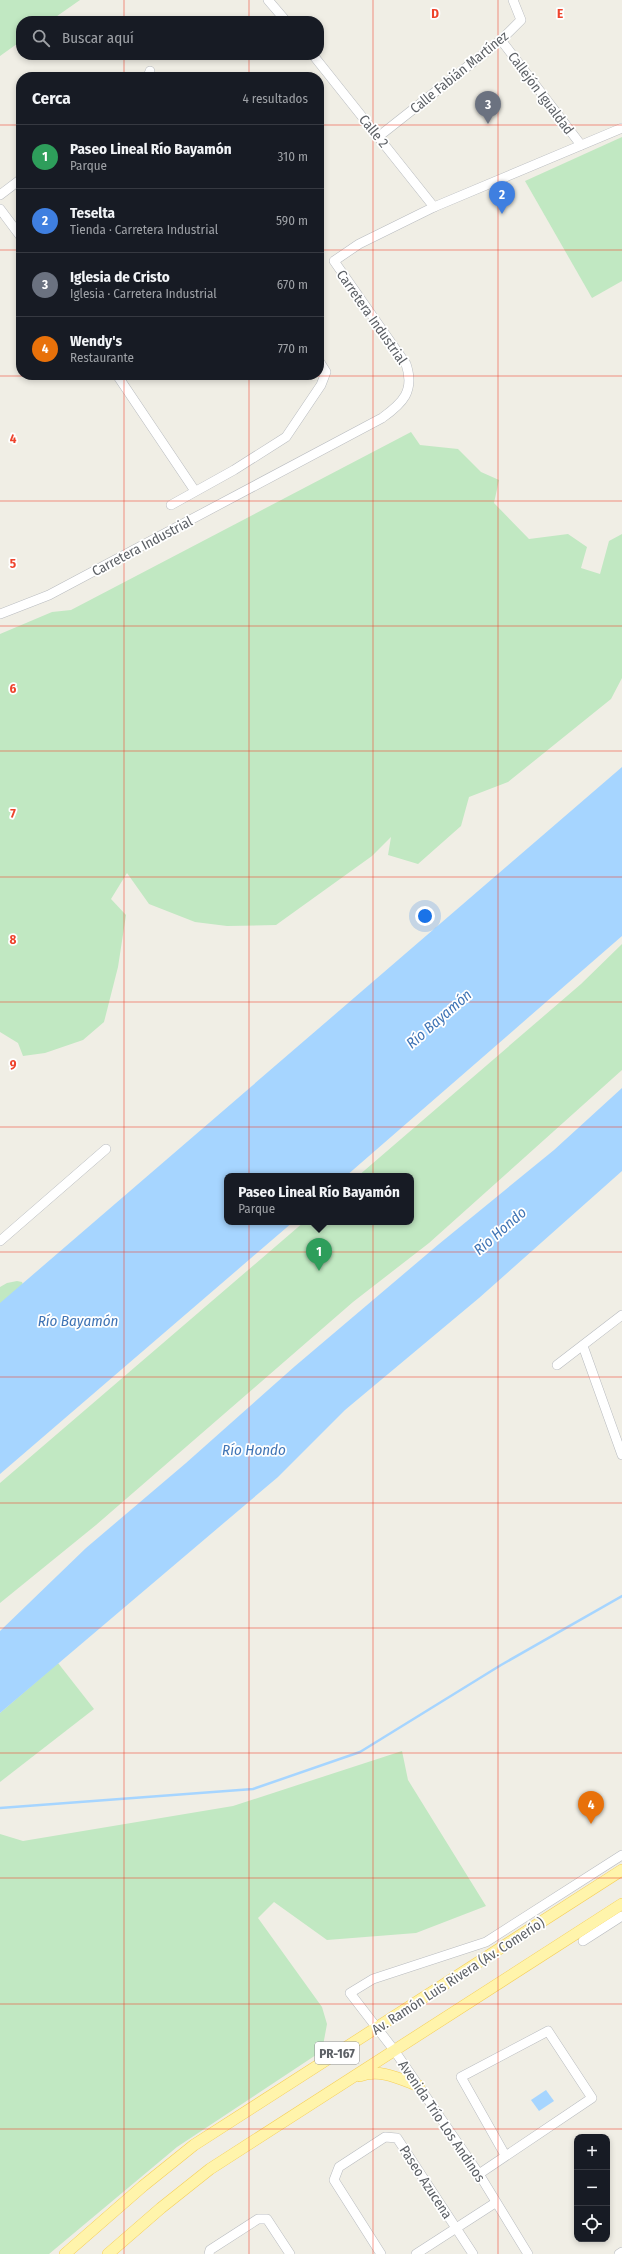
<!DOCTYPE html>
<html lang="es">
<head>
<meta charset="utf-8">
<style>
  :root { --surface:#171b24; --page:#20242c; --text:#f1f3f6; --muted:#9ea1a6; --line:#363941; --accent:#ee432c }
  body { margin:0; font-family:"Fira Sans Condensed",sans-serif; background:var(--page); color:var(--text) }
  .controls { position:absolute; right:12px; bottom:12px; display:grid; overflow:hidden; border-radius:8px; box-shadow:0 2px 6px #0003 }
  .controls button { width:36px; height:36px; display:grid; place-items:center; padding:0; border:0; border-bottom:1px solid var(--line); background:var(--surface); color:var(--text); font:20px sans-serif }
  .you { position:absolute; left:425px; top:916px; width:14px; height:14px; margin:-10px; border:3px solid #fff; border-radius:50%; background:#1a73e8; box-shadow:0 0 0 6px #1a73e833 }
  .badge { display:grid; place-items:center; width:26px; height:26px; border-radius:50%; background:var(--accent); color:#fff; font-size:13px; font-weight:700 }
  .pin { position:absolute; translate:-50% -33px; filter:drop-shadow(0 1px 2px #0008) }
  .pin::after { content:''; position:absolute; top:21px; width:14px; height:12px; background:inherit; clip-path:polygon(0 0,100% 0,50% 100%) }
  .popup { position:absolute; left:224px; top:1173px; width:190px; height:52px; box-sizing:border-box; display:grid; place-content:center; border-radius:8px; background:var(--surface); filter:drop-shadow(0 1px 3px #0005); font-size:13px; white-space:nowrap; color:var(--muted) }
  .popup b { font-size:15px; color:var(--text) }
  .popup::after { content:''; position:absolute; left:50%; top:100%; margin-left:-8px; border:8px solid transparent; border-top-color:var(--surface) }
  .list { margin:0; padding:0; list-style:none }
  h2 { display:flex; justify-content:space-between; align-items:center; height:52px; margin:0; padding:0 16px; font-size:17px }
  h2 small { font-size:13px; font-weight:400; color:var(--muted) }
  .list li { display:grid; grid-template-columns:26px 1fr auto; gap:12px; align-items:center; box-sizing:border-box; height:64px; padding:0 16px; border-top:1px solid var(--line) }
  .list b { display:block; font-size:15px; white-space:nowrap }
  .list p { margin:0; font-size:13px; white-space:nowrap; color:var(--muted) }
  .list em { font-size:13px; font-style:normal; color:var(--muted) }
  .icon { flex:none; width:22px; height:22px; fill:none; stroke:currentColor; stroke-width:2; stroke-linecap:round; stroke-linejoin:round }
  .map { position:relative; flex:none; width:622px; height:2254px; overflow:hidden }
  .search { position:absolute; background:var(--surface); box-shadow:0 2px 6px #0003; left:16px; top:16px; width:308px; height:44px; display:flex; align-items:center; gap:10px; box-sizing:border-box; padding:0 14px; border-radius:16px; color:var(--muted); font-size:15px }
  .panel { position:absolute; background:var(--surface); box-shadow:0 2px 6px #0003; left:16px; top:72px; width:308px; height:308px; border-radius:16px }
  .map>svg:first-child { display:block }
  .green { fill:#c1e8c2 }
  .water { fill:#a6d5ff }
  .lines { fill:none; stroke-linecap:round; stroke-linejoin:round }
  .stream { stroke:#a6d5ff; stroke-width:2.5 }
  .minor-casing { stroke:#b8bbbf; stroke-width:10 }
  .major-casing { stroke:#f6cf58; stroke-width:12 }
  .minor { stroke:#fff; stroke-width:9 }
  .major { stroke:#fff4ab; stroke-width:11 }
  .grid { fill:none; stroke:#ee432c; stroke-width:1; stroke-opacity:0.55 }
  .labels { text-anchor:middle; stroke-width:3.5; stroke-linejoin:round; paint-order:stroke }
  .shield { fill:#fff; stroke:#8e9094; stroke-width:1 }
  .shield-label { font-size:13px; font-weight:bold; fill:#5d6166 }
  .street-label { font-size:14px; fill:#5d6166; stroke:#fff }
  .water-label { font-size:15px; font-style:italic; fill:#3f74b5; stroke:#fff }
  .grid-label { font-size:13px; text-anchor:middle; font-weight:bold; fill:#ee432c; stroke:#fff; stroke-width:3.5; stroke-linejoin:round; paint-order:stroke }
</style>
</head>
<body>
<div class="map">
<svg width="622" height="2254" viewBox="0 0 622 2254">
  <rect width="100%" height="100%" fill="#f0eee5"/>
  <g class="green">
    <path d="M0,0H80L50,21H21V41L0,56Z"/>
    <path d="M622,137V281L592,298L525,181Z"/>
    <path d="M411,432L420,445L458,449L481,472L499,480L494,503L529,539L568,534L587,547L581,568L600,574L609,541L622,534V678L611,699L508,782L469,797L461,826L418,864L388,855L391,837L372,856L276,925L227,926L195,922L149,904L127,873L111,899L126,915L118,967L104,1022L83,1040L45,1053L23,1056L18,1043L0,1032V634L52,612L71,610Z"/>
    <path d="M622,944V1070L429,1243L353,1302L96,1525L0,1603V1483L304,1222H411V1176H358L581,984Z"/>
    <path d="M17,1281L22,1282L24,1287L0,1309V1287L7,1283Z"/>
    <path d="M58,1663L94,1709L0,1782V1713Z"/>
    <path d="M402,1751L408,1780L486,1906L416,1933L327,1940L274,1902L258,1918L322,2007L327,2024L322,2051L177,2147L49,2254H0V1834L23,1841L233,1806Z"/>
  </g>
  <g class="water">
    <path d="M622,767V936L346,1176H227V1222H293L0,1474V1303Z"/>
    <path d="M622,1088V1171L479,1298L345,1410L278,1477L0,1713V1631L86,1548L186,1463L294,1367L439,1244L554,1150Z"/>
    <path d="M546,2090L554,2101L539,2111L531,2100Z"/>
  </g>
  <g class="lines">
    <path class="stream" d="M0,1808L253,1789L360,1752L501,1665L622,1596"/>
    <g class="minor-casing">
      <g id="minor">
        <path d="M268,0L286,21"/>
        <path d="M501,40L581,145"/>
        <path d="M313,55L434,207"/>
        <path d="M148,77L150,71"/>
        <path d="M378,137L501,40L521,20L513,0"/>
        <path d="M0,195L21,179"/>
        <path d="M0,209L21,237"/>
        <path d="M117,375L195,491"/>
        <path d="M171,505L234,470L286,437L321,385L326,372L319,361"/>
        <path d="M0,614L49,595L382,418C403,403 415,391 406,364L334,261L359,244L434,207L622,128"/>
        <path d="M0,1241L106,1149"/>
        <path d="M583,1346L622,1455"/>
        <path d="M557,1365L622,1315"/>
        <path d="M583,1941L622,1916"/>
        <path d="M479,2174L592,2098L548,2031L461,2077L505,2155"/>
        <path d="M209,2254L210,2250L258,2219H267L290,2254"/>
        <path d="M381,2254L334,2180L339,2167L385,2137L397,2138L473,2254"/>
        <path d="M416,2254L495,2203"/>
        <path d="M528,2254L479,2174L394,2050L350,1993L373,1979L486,1942L622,1855"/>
        <path d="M619,2254L622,2252"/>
      </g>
    </g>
    <g class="major-casing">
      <g id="major">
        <path d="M360,2076C380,2068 400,2079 419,2086"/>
        <path d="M65,2254L143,2186L194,2145L622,1870"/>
        <path d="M108,2254L161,2208L210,2169L622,1904"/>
      </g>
    </g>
    <use href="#minor" class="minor"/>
    <use href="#major" class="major"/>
  </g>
  <path class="grid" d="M124,0V21M249,0V21M373,0V2254M498,0V2254M124,55V77M249,55V77M0,125H21M319,125H622M0,250H21M319,250H622M124,375V2254M249,375V2254M0,376H622M0,501H622M0,626H622M0,751H622M0,877H622M0,1002H622M0,1127H622M0,1252H622M0,1377H622M0,1503H622M0,1628H622M0,1753H622M0,1878H622M0,2004H622M0,2129H622"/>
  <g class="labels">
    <rect class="shield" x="315" y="2042" width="44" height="22" rx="3"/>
    <g class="shield-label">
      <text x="337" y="2058">PR-167</text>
    </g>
    <g class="street-label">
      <text transform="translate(459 72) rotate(-39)" y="5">Calle Fabián Martínez</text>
      <text transform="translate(541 93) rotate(53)" y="5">Callejón Igualdad</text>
      <text transform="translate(374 131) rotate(51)" y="5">Calle 2</text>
      <text transform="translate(372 317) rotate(55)" y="5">Carretera Industrial</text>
      <text transform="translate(142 546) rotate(-28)" y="5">Carretera Industrial</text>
      <text transform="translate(458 1976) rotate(-33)" y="5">Av. Ramón Luis Rivera (Av. Comerío)</text>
      <text transform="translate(442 2121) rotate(56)" y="5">Avenida Trío Los Andinos</text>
      <text transform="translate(426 2182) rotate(57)" y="5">Paseo Azucena</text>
    </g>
    <g class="water-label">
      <text transform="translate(439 1019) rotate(-41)" y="5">Río Bayamón</text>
      <text transform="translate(500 1231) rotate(-41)" y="5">Río Hondo</text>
      <text x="78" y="1326">Río Bayamón</text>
      <text x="254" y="1455">Río Hondo</text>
    </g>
  </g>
  <g class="grid-label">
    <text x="435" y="18">D</text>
    <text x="560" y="18">E</text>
    <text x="13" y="443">4</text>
    <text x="13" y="568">5</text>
    <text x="13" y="693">6</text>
    <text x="13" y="818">7</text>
    <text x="13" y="944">8</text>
    <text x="13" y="1069">9</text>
  </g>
</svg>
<div class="controls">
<button>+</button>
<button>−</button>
<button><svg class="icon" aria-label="locate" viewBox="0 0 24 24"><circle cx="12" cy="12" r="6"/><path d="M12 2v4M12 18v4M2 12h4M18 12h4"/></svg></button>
</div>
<div class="you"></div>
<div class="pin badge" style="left:319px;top:1271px;background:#2e9e5b">1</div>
<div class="popup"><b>Paseo Lineal Río Bayamón</b>Parque</div>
<div class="pin badge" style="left:502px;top:214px;background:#3f7fe0">2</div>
<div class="pin badge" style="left:488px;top:124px;background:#6b7280">3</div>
<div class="pin badge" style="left:591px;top:1824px;background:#e8710a">4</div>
<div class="search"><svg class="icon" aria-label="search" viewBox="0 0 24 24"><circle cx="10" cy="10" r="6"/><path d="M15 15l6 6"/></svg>Buscar aquí</div>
<section class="panel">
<h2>Cerca<small>4 resultados</small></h2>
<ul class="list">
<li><span class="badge" style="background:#2e9e5b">1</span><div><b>Paseo Lineal Río Bayamón</b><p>Parque</p></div><em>310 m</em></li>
<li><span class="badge" style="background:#3f7fe0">2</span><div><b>Teselta</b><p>Tienda · Carretera Industrial</p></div><em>590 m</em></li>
<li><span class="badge" style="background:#6b7280">3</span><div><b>Iglesia de Cristo</b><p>Iglesia · Carretera Industrial</p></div><em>670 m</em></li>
<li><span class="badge" style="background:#e8710a">4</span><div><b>Wendy's</b><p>Restaurante</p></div><em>770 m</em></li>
</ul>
</section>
</div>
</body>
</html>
